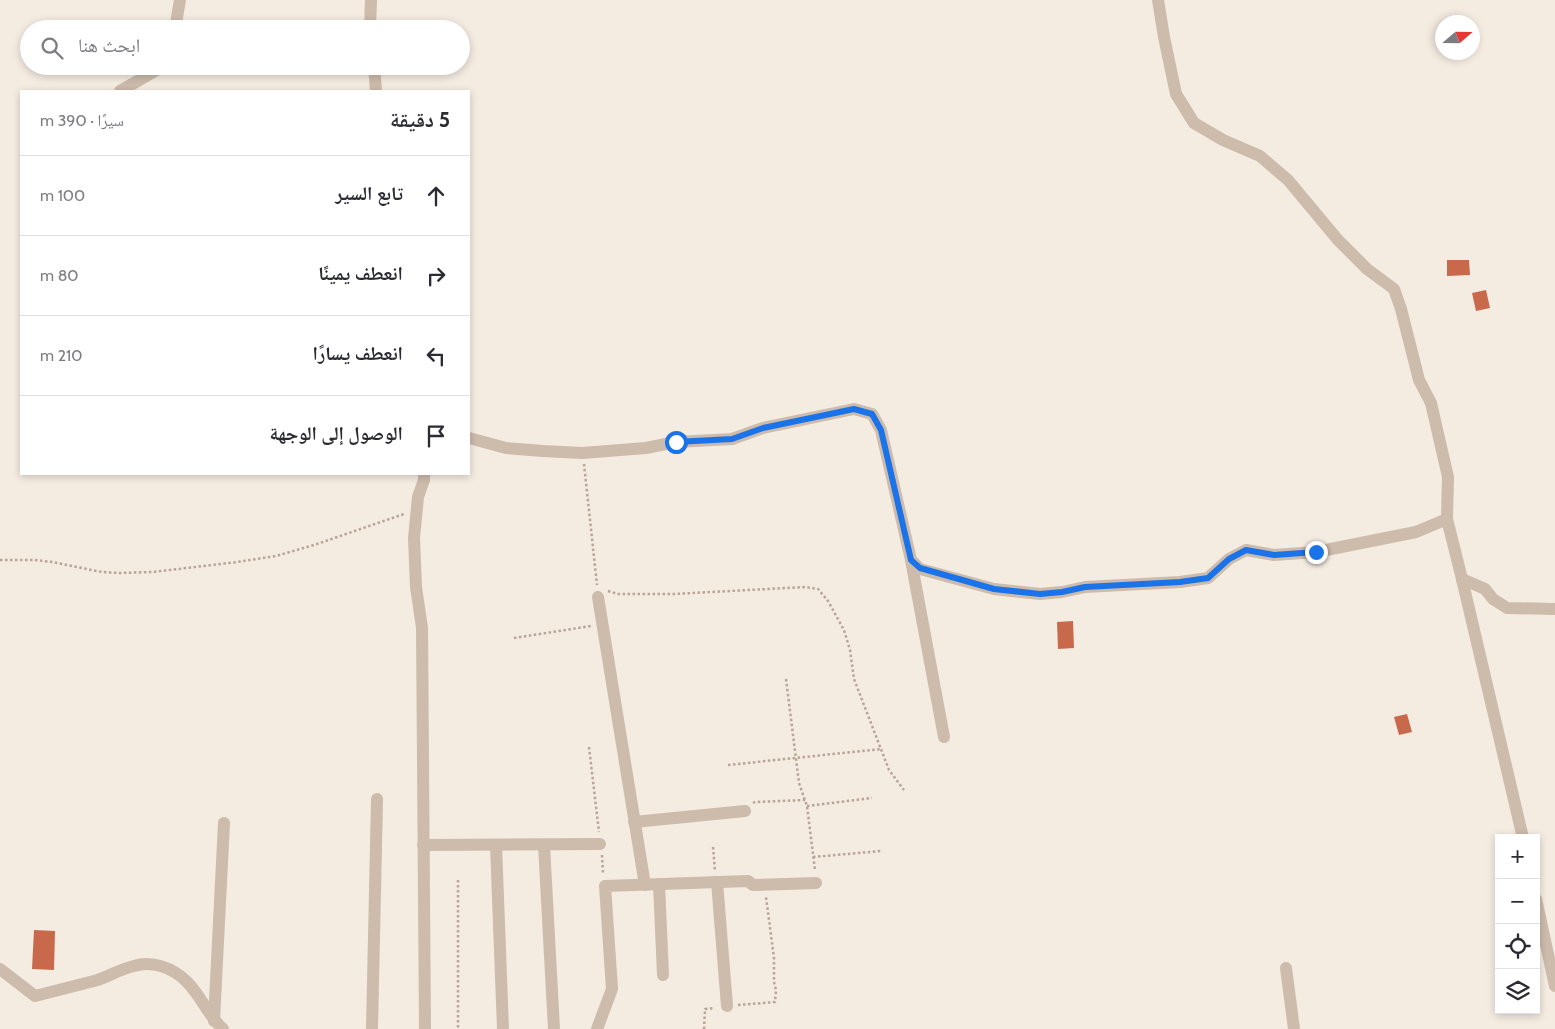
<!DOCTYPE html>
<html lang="ar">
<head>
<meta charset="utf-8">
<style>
  :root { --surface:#fff; --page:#f2f2f3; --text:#2b2b33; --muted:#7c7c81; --line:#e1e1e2 }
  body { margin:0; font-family:Cabin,"Noto Naskh Arabic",sans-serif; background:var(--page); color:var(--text); direction:rtl }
  .controls { position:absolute; right:15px; bottom:15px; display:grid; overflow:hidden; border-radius:0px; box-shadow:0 2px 8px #0003 }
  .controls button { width:45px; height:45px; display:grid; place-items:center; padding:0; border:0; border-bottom:1px solid var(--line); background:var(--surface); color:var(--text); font:25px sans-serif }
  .compass { position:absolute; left:1435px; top:15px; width:45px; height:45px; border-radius:50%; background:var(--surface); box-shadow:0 2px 8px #0003; rotate:70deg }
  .stop { position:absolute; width:15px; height:15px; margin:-11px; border:4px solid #1a73e8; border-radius:50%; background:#fff }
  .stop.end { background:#1a73e8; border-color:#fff; box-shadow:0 1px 5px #0008 }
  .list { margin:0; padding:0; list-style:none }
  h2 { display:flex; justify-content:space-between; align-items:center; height:65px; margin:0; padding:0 20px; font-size:21px }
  h2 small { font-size:16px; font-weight:400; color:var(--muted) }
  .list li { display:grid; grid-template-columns:32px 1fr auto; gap:15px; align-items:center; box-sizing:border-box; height:80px; padding:0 20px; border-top:1px solid var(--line) }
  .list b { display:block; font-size:19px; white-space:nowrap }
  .list em { font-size:16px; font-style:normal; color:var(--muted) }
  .icon { flex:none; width:28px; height:28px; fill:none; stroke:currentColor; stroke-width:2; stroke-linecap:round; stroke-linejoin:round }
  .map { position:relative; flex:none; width:1555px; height:1029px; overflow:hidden; direction:ltr }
  .search { position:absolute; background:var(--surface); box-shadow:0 2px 8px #0003; left:20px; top:20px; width:450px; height:55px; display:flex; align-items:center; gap:12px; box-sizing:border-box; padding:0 18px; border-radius:28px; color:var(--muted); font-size:19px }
  .panel { position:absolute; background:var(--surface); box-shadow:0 2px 8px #0003; left:20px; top:90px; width:450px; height:385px; border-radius:0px; direction:rtl }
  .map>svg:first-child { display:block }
  .building { fill:#c8694b }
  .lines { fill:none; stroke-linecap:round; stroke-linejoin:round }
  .path { stroke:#b9a596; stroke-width:2.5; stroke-dasharray:2.5 2.5; stroke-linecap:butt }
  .minor { stroke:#cdbbac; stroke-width:12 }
  .route { stroke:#1a73e8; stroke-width:6 }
</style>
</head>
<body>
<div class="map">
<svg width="1555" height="1029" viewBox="0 0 1555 1029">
  <rect width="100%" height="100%" fill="#f4ebe1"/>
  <g class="building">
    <path d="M1447,260H1469L1470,275L1447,276Z"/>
    <path d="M1486,290L1490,308L1476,311L1472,293Z"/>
    <path d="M1073,621L1074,648L1058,649L1057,622Z"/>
    <path d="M1407,714L1412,732L1399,735L1394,717Z"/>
    <path d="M34,930L55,931L54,970L32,969Z"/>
  </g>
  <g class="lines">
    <g class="path">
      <path d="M584,464L597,585"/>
      <path d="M0,560H35L52,562L102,572L119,573L153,572L237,562L276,556L314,545L404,514"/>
      <path d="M608,591L618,594H674L805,587L818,589L828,601L844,630L850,650L854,679L889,770L904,790"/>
      <path d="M514,638L591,626"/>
      <path d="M786,679L799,783L807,806L815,870"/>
      <path d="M589,747L599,832"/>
      <path d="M728,765L881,749"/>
      <path d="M753,803L755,802L805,800"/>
      <path d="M807,806L872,798"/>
      <path d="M713,847L715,871"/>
      <path d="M602,855L603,874"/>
      <path d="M813,857L881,851"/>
      <path d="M458,880V1029"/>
      <path d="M738,1005L775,1002L776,990L774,982V958L766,897"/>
      <path d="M704,1029L705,1009L715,1008"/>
    </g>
    <g class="minor">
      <path d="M1158,0L1164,37L1176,94L1194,123L1223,140L1260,156L1288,180L1338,240L1367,269L1394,289L1401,309L1419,380L1431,403L1448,477L1447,519L1462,579L1523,838"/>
      <path d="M175,29L180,0"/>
      <path d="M370,29L371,0"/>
      <path d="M374,66L376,91"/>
      <path d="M120,91L155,71L157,66"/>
      <path d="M469,438L506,448L543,451L582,453L646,448L676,442L732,439L763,428L854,409L872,414L881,430L911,560L920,569L994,589L1040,594L1062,592L1085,587L1180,582L1208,578L1229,559L1246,550L1274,555L1316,552L1416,532L1447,519"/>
      <path d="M424,474V480L418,497L414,538L416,587L422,628L425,1029"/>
      <path d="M911,560L944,737"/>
      <path d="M1462,579L1485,589L1493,599L1507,608L1555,609"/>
      <path d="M598,597L645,885"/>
      <path d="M634,822L745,811"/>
      <path d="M423,845L600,844"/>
      <path d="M496,845L503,1029"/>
      <path d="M544,845L554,1029"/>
      <path d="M717,882L727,1006"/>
      <path d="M659,884L663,975"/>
      <path d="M1536,899L1555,986"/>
      <path d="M1286,968L1294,1029"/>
      <path d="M0,969L35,996C55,991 75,986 94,981C108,977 120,969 134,966C152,960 173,968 186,981C201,995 208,1016 223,1029"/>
      <path d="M214,1021L224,823"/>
      <path d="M372,1029L377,799"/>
      <path d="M597,1029L612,989L605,886L748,881L753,885L816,883"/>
    </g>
  </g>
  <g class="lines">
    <path class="route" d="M676,442L732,439L763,428L854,409L872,414L881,430L911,560L920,568L994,589L1040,594L1062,592L1085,587L1180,582L1208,578L1229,559L1246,550L1274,555L1316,552"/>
  </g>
</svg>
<div class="controls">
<button>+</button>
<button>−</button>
<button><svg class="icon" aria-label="locate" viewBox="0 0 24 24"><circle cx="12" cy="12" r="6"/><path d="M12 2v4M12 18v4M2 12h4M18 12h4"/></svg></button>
<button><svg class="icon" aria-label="layers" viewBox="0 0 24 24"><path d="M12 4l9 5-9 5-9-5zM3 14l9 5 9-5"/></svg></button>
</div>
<svg class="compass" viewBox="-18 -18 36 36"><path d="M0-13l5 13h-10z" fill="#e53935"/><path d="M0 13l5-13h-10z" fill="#7c7c81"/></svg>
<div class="stop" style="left:676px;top:442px"></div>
<div class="stop end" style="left:1316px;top:552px"></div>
<div class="search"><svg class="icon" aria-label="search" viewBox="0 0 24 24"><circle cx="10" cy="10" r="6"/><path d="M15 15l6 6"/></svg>ابحث هنا</div>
<section class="panel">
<h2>5 دقيقة<small>سيرًا · 390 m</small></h2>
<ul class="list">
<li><svg class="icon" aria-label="ahead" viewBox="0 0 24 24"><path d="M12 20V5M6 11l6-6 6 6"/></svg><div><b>تابع السير</b></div><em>100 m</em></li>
<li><svg class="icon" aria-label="right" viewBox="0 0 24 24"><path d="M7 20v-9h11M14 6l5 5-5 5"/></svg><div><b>انعطف يمينًا</b></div><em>80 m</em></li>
<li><svg class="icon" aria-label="left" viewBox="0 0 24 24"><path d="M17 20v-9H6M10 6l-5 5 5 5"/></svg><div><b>انعطف يسارًا</b></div><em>210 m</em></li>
<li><svg class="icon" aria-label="arrive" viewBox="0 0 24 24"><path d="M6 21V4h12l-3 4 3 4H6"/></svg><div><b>الوصول إلى الوجهة</b></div></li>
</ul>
</section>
</div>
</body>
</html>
